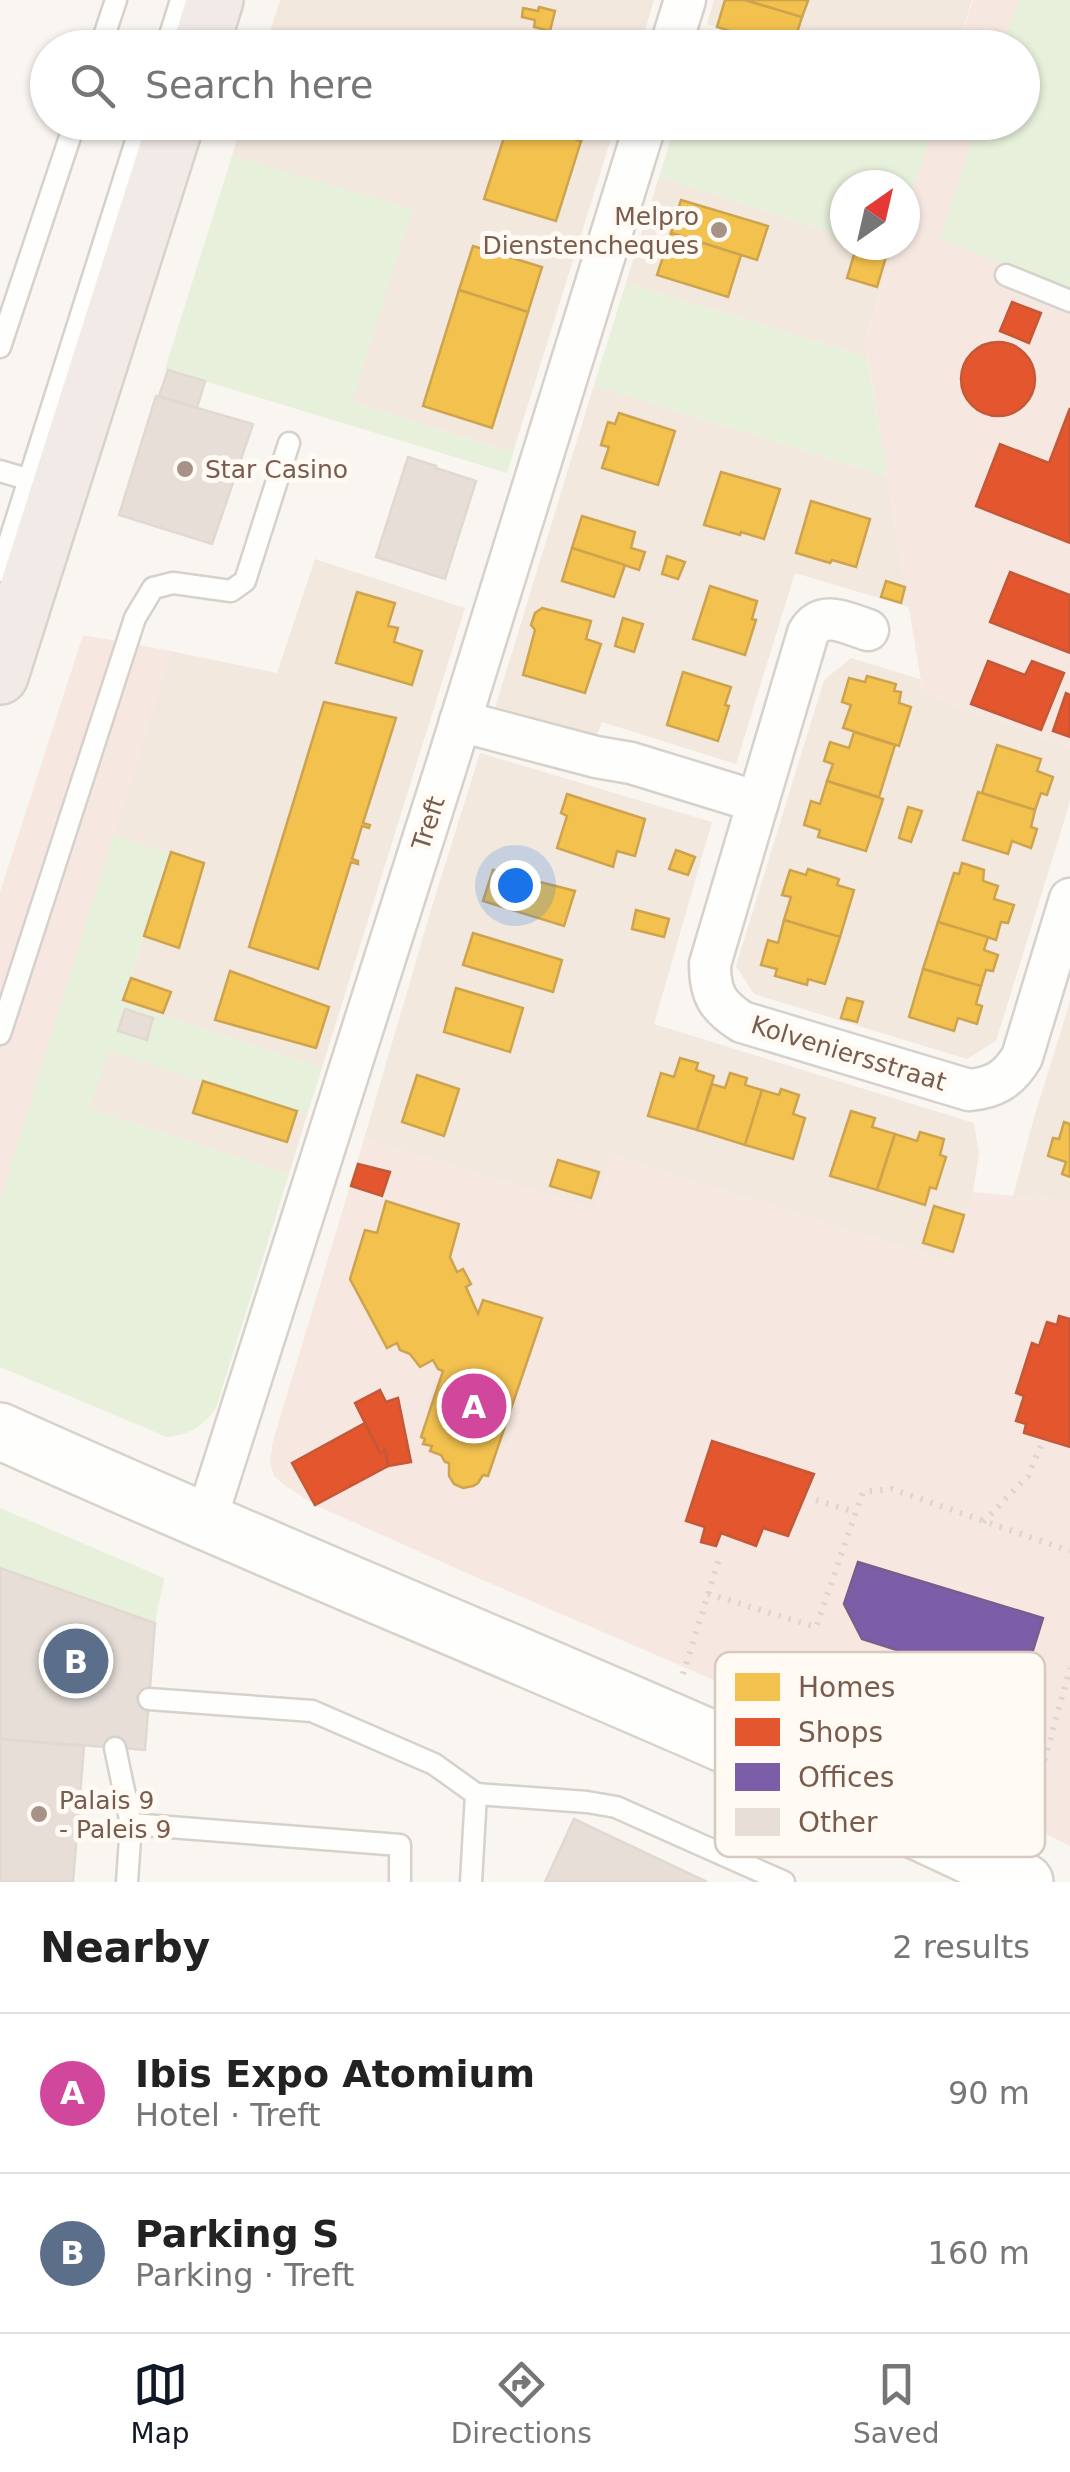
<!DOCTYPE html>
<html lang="en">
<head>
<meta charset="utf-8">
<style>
  :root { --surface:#fff; --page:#f6f6f6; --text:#222; --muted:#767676; --line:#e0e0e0; --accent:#111827 }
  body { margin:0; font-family:"DejaVu Sans",sans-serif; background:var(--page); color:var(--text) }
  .compass { position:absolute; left:830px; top:170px; width:90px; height:90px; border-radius:50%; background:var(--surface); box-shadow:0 2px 8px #0004; rotate:34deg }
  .you { position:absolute; left:515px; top:885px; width:35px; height:35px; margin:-25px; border:8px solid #fff; border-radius:50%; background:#1a73e8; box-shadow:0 0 0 15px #1a73e833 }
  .badge { display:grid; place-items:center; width:65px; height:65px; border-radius:50%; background:var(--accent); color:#fff; font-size:32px; font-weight:700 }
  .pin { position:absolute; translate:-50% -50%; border:5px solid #fff; box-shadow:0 2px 10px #0006 }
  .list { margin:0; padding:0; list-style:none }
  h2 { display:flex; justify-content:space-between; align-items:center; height:130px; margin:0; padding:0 40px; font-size:42px }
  h2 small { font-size:32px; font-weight:400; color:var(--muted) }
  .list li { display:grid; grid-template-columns:65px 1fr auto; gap:30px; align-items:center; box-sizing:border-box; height:160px; padding:0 40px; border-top:2px solid var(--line) }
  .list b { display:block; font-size:38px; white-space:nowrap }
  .list p { margin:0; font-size:32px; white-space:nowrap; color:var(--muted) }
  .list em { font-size:32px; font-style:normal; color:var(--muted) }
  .icon { flex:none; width:55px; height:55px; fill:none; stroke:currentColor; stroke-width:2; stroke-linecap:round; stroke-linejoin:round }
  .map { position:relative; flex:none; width:1070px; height:1882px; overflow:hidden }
  .search { position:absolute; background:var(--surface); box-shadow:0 2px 8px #0004; left:30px; right:30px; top:30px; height:110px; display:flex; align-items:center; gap:25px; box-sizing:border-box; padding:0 35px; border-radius:55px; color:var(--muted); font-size:38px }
  .sheet { height:450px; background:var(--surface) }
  nav { display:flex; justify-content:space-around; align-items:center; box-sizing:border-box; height:140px; border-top:2px solid var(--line); background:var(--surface); font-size:28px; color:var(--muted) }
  nav a { display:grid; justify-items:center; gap:5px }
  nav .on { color:var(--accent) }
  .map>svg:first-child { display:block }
  .residential { fill:#f2e8de }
  .commercial { fill:#f6e8e1 }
  .green { fill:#e7f0db }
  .homes { fill:#f2c14e; stroke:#cea34e; stroke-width:2.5 }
  .shops { fill:#e4572e; stroke:#c45837; stroke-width:2.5 }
  .offices { fill:#7b5ea7; stroke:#7b5d8c; stroke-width:2.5 }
  .building { fill:#e6ded7; stroke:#e2d8d2; stroke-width:2.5 }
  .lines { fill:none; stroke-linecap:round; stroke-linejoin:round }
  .lane-casing { stroke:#d7d1cb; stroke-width:25 }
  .street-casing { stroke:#d7d1cb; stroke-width:45 }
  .secondary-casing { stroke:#d9d2cb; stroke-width:60 }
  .highway-casing { stroke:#dad1cc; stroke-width:60 }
  .path { stroke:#dcd5d0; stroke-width:6; stroke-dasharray:2.5 8; stroke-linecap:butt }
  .lane { stroke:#fefefd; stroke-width:20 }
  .street { stroke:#fefefd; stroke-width:40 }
  .secondary { stroke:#fefefd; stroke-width:55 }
  .highway { stroke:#f2eae7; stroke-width:55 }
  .poi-dot { fill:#a69286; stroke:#fffaf3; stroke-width:4 }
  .labels { text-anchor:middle; stroke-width:10; stroke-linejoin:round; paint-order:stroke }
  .poi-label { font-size:25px; fill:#7a5c4d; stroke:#fffaf3; text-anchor:start }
  .street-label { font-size:25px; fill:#7a5c4d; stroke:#fffaf3 }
  .key { fill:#fffaf3; stroke:#d7cbc1; stroke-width:2.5 }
  .key-label { font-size:28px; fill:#7a5c4d }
</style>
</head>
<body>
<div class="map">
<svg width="1070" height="1882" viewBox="0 0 1070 1882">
  <rect width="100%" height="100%" fill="#f9f5f0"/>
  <g class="residential">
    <path d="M280,0H654L640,47L265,48Z"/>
    <path d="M714,0H972L958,47H784L707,24Z"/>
    <path d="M242,123H616L515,446L507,451L352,402L232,156Z"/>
    <path d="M659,177L845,236V245H874L894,251L865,342L867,357L626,283Z"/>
    <path d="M594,385L887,476L909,607L795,573L736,764L602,722L596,737L495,708Z"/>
    <path d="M315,559L465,608L322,1068L123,1003L169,854L113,836L171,651L277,673Z"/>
    <path d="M851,658L920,679L923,693L1070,747V802L996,1041L967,1059L754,994L736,966L824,680Z"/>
    <path d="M480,753L712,822L654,1024L974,1123L979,1153L973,1192L952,1263L612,1156L595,1210L364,1139L433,903Z"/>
    <path d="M1070,1002V1201L1013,1196L1035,1114Z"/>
    <path d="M108,1050L307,1115L289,1174L88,1109Z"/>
  </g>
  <g class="commercial">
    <path d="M973,0H1070V747L923,693L865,343L896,245H905V216L934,123L1022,122V48L958,47Z"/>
    <path d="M83,635L171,651L0,1200V892Z"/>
    <path d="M364,1139L594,1210L612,1156L951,1263L973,1192L1070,1201V1846L880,1752L478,1578L315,1505L283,1484L274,1476L270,1463L273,1441Z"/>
  </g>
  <g class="green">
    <path d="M1018,0H1070V290L940,239L978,123L1022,122V48L1002,47Z"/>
    <path d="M676,123V122L935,123L905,216V185H845V236L659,177Z"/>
    <path d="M232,156L412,209L352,402L506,451L515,446L507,473L165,369Z"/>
    <path d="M626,283L867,357L887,476L594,385Z"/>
    <path d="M113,836L169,853L123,1003L322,1068L307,1115L109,1051L89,1109L289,1174L216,1408C204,1426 189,1435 167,1437L0,1367V1200Z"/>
    <path d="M0,1508L164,1578L155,1623L0,1568Z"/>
  </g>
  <g class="homes">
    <path d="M725,0H745L802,17L792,48H783L717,27Z"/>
    <path d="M745,0H805L808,1L802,17Z"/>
    <path d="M539,7L555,11L550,31L534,27L535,20L522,17L523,8L538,11Z"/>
    <path d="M508,34L534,42L535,39L561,48H503Z"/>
    <path d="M509,122H519L581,141L556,221L484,199Z"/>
    <path d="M519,122H587L581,141Z"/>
    <path d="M681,200L768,226L757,260L671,233Z"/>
    <path d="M671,233L741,255L728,297L657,275Z"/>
    <path d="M857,245H868L888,250L877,287L847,278Z"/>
    <path d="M473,246L542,267L528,312L459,290Z"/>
    <path d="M459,290L528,312L492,428L423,406Z"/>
    <path d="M619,413L675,431L658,485L602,468L609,447L601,445L608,422L615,424Z"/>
    <path d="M721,472L780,489L764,539L741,532L740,535L704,525Z"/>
    <path d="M811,501L870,519L856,567L832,560L830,563L796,553Z"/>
    <path d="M582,516L635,532L631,548L645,552L639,570L572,548Z"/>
    <path d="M572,548L625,565L614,597L562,581Z"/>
    <path d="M667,556L685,562L678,579L662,574Z"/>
    <path d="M886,581L905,587L901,603L881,597Z"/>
    <path d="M710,586L757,601L752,619L756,620L745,655L693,639Z"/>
    <path d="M357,592L395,603L388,626L398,628L394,642L422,651L412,685L336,663Z"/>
    <path d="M542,608L591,621L586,639L601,644L585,693L523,675L535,630L531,625L535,613Z"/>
    <path d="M623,618L643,624L634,652L615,646Z"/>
    <path d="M683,672L731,687L725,705L729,706L718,741L667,725Z"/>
    <path d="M867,676L896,684L894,691L901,692L899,703L911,707L899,746L843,728L851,705L842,702L849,678L865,682Z"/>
    <path d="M324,702L396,718L363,823L370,825L369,828L362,826L352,859L358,861V864L351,862L318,969L249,947Z"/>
    <path d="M854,732L895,745L879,797L827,781L833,764L824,761L830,742L849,748Z"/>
    <path d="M997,745L1041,759L1037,771L1053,777L1047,795L1041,793L1035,810L982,793Z"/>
    <path d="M827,781L883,799L866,851L818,837L820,830L804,825L811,801L820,804Z"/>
    <path d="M978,792L1035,810L1031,827L1037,829L1031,848L1012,841L1008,854L963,840Z"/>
    <path d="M567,794L645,819L635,856L617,851L613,867L557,848L567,816L561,813Z"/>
    <path d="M908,807L922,811L911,842L899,838Z"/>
    <path d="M676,850L695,857L688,875L669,869Z"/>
    <path d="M171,852L204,863L179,948L144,936Z"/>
    <path d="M962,863L984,870L983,881L998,886L994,899L1014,905L1008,923L1001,922L996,940L938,922L954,873L959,874Z"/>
    <path d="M808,869L839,879L837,885L854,890L840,937L784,920L791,897L782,895L790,870L806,875Z"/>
    <path d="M493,870L575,891L564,926L483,901Z"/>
    <path d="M636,910L669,919L664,937L632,929Z"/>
    <path d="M784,920L840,937L825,984L808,979L807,985L775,976L777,969L761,965L768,940L778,943Z"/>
    <path d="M938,922L988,937L984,950L998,955L993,971L986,970L981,986L923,969Z"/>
    <path d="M473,933L562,960L553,992L463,965Z"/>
    <path d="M923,969L981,986L976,1004L982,1006L977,1024L958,1018L954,1031L909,1017Z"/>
    <path d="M230,971L329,1007L316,1048L215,1020Z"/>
    <path d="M131,978L171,992L163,1013L123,1000Z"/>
    <path d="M456,988L523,1008L510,1052L444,1032Z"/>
    <path d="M847,998L863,1002L857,1022L841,1018Z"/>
    <path d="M680,1058L698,1063L696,1070L714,1076L697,1130L648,1116L661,1073L674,1077Z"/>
    <path d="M730,1073L747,1078L745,1085L762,1090L745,1145L697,1130L712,1084L725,1088Z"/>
    <path d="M417,1075L459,1089L444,1136L402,1122Z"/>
    <path d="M203,1081L297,1111L287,1142L193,1113Z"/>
    <path d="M781,1089L799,1095L793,1114L805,1118L793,1159L745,1145L762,1090L779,1095Z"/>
    <path d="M851,1111L875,1118L872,1127L895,1134L877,1190L830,1176Z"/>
    <path d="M1064,1122L1070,1124V1177L1062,1174L1066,1162L1048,1156L1053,1138L1059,1139Z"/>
    <path d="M920,1132L944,1139L940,1155L946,1157L936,1189L930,1187L925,1205L877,1190L895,1134L917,1141Z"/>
    <path d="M558,1160L599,1172L591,1198L550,1186Z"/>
    <path d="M386,1201L459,1224L450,1257L457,1272L463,1269L471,1284L466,1287L478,1314L483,1300L542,1318L488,1476L483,1475L478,1483L473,1486L463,1488L454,1484L449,1476V1463L445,1462L441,1455L430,1451L432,1446L423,1444L425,1439L421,1437L443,1371L438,1369L433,1360L420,1367L410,1354L400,1350L397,1343L387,1348L350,1279L365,1230L377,1233Z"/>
    <path d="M934,1206L964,1215L953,1252L923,1243Z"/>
  </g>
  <g class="shops">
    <path d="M1012,302L1041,313L1029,343L1000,331Z"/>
    <circle cx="998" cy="379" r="37"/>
    <path d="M1070,408V543L976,506L1000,444L1049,463Z"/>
    <path d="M1010,572L1070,595V653L990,622Z"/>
    <path d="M988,661L1025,675L1032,661L1064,673L1041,730L971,704Z"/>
    <path d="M1066,693L1070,695V737L1053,731Z"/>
    <path d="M358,1164L390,1172L382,1196L351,1186Z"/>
    <path d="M1059,1316L1070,1319V1447L1024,1433L1026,1424L1016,1421L1024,1396L1016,1393L1032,1343L1039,1346L1047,1322L1057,1325Z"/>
    <path d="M380,1390L386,1402L398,1398L411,1462L388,1466L385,1450L380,1453L355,1403Z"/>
    <path d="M365,1423L380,1453L385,1450L388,1466L315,1505L292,1463Z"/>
    <path d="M712,1441L814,1474L788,1536L763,1528L756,1546L721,1533L716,1546L701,1542L705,1527L686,1521Z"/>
  </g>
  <path class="offices" d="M858,1562L1043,1618L1012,1718L992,1712L994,1707L896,1677L894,1681L888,1679L897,1650L862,1639L844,1604Z"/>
  <g class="building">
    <path d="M168,370L205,381L197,408L159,396Z"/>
    <path d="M156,396L253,424L212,544L119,515Z"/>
    <path d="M408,457L436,466V468L476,481L445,579L376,557Z"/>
    <path d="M125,1009L153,1018L147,1040L118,1031Z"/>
    <path d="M0,1568L155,1623L145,1750L0,1739Z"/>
    <path d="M0,1739L84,1746L73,1882H0Z"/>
    <path d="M574,1819L707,1882H545Z"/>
  </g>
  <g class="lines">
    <g class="lane-casing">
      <g id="lane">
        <path d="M100,48L116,0"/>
        <path d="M166,48L181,0"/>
        <path d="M1006,275L1070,301"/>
        <path d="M0,347L75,122"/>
        <path d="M0,471L41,483"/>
        <path d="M0,571L142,122"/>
        <path d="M0,1034L135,618L153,588L173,583L231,591L245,581L289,443"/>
        <path d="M149,1699L312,1711L434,1764L476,1794"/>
        <path d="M115,1748L131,1824"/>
        <path d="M127,1882L131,1824L400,1845V1882"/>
        <path d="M471,1882L476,1794L587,1802L616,1807L784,1882"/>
      </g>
    </g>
    <g class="street-casing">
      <g id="street">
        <path d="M670,48L685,0"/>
        <path d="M868,630C846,623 822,609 808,633L710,964C710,994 717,1006 742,1022L969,1090C994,1088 1009,1079 1022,1057L1070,899"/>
        <path d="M460,721L596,757L631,763L758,802"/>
        <path d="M205,1523L447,764L646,122"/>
      </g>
    </g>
    <g class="secondary-casing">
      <path id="secondary" d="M0,1431C340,1585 689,1720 1025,1882"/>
    </g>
    <g class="highway-casing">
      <g id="highway">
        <path d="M200,48L215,0"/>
        <path d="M0,676L176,122"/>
      </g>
    </g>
    <g class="path">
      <path d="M816,1500L855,1512"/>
      <path d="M983,1522L1028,1476L1042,1443"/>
      <path d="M708,1594L816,1627L863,1492L892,1489L1070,1551"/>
      <path d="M683,1674L719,1559"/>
      <path d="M903,1705L1046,1752"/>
      <path d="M1025,1831L1070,1668"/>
    </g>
    <use href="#lane" class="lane"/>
    <use href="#street" class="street"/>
    <use href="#secondary" class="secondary"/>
    <use href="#highway" class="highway"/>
  </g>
  <g class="poi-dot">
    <circle cx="719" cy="230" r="10"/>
    <circle cx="185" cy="469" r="10"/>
    <circle cx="39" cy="1814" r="10"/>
  </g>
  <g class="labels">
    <g class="poi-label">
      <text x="699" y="225" text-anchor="end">Melpro<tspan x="699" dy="29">Dienstencheques</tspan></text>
      <text x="205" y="478">Star Casino</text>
      <text x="59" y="1809">Palais 9<tspan x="59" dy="29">- Paleis 9</tspan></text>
    </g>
    <g class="street-label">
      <text transform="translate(428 823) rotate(-72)" y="9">Treft</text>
      <text transform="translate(849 1053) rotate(17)" y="9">Kolveniersstraat</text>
    </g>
  </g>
  <rect x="715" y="1652" width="330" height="205" rx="15" class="key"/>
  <rect x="735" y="1673" width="45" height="28" fill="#f2c14e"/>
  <rect x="735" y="1718" width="45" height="28" fill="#e4572e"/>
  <rect x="735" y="1763" width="45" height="28" fill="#7b5ea7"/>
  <rect x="735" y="1808" width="45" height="28" fill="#e6ded7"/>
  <g class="key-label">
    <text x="798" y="1697">Homes</text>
    <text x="798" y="1742">Shops</text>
    <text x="798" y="1787">Offices</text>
    <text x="798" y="1832">Other</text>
  </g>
</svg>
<svg class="compass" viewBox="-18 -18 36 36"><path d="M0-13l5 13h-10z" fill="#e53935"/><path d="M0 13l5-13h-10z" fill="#767676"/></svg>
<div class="you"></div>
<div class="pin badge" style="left:474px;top:1406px;background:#d1479c">A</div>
<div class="pin badge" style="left:76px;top:1661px;background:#5c6f8a">B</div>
<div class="search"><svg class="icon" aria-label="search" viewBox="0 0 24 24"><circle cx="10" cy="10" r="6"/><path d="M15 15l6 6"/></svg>Search here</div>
</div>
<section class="sheet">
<h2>Nearby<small>2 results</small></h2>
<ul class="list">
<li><span class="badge" style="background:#d1479c">A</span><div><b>Ibis Expo Atomium</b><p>Hotel · Treft</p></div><em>90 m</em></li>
<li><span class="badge" style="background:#5c6f8a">B</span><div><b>Parking S</b><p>Parking · Treft</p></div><em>160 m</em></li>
</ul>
</section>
<nav>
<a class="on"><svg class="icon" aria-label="map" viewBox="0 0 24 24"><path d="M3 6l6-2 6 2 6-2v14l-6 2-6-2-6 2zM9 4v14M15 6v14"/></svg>Map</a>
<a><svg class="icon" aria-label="directions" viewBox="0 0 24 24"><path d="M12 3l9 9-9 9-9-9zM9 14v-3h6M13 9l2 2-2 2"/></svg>Directions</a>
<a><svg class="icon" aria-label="saved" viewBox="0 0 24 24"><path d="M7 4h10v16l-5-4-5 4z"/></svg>Saved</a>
</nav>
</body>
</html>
